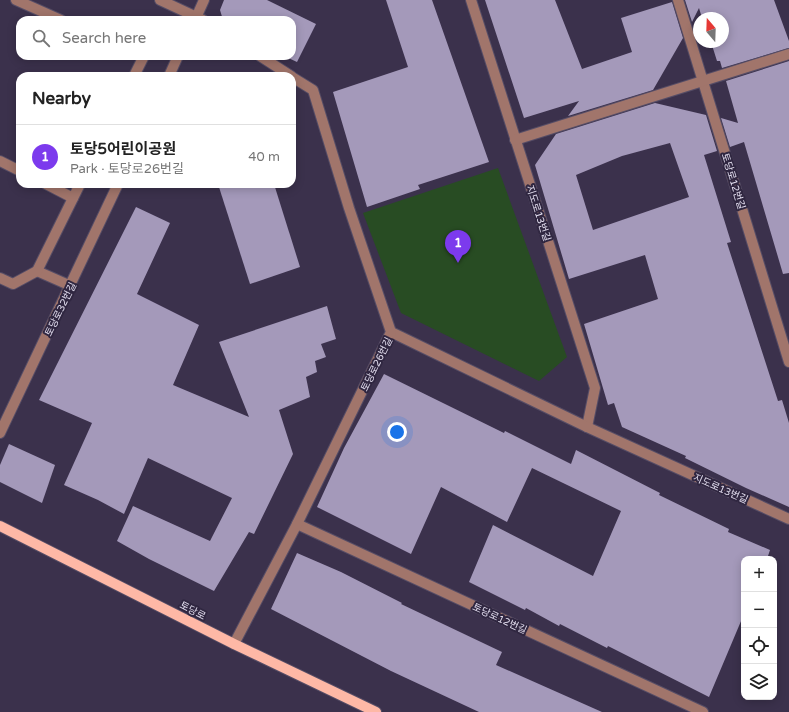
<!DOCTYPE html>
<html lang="en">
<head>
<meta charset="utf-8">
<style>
  :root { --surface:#fff; --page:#f6f6f6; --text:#222; --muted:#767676; --line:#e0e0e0; --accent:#7c3aed }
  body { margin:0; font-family:"Varela Round","Noto Sans KR",sans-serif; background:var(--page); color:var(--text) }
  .controls { position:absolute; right:12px; bottom:12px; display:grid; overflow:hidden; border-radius:8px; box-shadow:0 2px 10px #0003 }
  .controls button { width:36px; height:36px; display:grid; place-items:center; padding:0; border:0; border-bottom:1px solid var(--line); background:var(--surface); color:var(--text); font:20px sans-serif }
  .compass { position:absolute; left:693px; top:12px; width:36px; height:36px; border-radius:50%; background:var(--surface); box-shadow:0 2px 10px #0003; rotate:341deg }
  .you { position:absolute; left:397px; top:432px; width:14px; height:14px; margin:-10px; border:3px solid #fff; border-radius:50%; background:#1a73e8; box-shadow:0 0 0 6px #1a73e833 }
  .badge { display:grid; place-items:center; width:26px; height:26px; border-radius:50%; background:var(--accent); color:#fff; font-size:13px; font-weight:700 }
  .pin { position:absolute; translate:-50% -33px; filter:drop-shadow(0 1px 2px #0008) }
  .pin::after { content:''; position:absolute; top:21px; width:14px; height:12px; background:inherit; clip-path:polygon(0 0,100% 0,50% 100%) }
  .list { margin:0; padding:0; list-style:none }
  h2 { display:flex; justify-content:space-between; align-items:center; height:52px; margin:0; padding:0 16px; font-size:17px }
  h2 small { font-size:13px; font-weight:400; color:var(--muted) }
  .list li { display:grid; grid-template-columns:26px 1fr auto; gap:12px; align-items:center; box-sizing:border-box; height:64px; padding:0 16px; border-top:1px solid var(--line) }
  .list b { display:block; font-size:15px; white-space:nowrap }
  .list p { margin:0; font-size:13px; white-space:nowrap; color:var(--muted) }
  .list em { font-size:13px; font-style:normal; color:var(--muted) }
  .icon { flex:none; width:22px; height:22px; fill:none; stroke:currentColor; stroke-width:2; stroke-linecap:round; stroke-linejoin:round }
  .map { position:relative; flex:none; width:789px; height:712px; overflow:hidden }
  .search { position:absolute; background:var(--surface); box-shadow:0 2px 10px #0003; left:16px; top:16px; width:280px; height:44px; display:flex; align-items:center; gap:10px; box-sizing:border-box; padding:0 14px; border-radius:12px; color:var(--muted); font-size:15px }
  .panel { position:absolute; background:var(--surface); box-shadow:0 2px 10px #0003; left:16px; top:72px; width:280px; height:116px; border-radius:12px }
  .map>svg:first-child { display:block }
  .green { fill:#284c23 }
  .building { fill:#a499ba; fill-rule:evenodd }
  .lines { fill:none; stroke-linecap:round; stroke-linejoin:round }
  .minor-casing { stroke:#564d66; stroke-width:12 }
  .major-casing { stroke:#564d66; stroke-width:12 }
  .minor { stroke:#a1756b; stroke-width:10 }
  .major { stroke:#feb8a6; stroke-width:10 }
  .labels { text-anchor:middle; stroke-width:4; stroke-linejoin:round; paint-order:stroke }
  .street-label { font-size:10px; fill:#e3deef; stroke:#302741 }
</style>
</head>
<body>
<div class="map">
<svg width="789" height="712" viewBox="0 0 789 712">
  <rect width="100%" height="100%" fill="#3b314c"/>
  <path class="green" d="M498,168L567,357L539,381L401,313L363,213Z"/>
  <g class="building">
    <path d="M224,0H267L316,24L297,62L284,56H292V20H223L220,10Z"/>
    <path d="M386,0H432L489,162L418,185L420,189L367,207L333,92L408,67Z"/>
    <path d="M485,0H555L582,69L632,52L621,18L672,2L683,38L653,90L568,116L579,101L524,118Z"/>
    <path d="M685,0H774L789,41V48L722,68L720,61H717L711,42H723V18H702L699,8L692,22Z"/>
    <path d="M789,61V273L783,274L744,142L730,147L721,118L738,123L726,81Z"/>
    <path d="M655,103L706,115L717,151L704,155L731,242L727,243L778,401L782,400L789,423V507L746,488L685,458L686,456L622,427L614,403L608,405L584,324L658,299L645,255L569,279L535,165L556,134ZM670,143L689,197L593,230L576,175L622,156Z"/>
    <path d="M218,184H274L300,267L250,284Z"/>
    <path d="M136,207L170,223L137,294L199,325L173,385L249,417L219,342L327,306L336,339L321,344L326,357L315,361L317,372L306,377L310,397L279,410L293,454L254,534L249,532L214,591L149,559L117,541L133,506L210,541L232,498L148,458L124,514L98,500L64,485L92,423L39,400Z"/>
    <path d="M384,374L504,433L505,431L571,464L576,450L660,493L659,495L729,529L728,532L770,550L767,559H744V614L709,697L608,646L607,648L560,624L559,626L526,608L525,610L469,582L493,525L593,576L621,511L532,468L507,522L441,487L411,554L317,507L344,448Z"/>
    <path d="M9,444L55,465L42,503L0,482V465Z"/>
    <path d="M297,553L341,572L402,603L401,604L502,652L496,665L602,712H479L391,671L271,609Z"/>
  </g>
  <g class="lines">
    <g class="minor-casing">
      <g id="minor">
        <path d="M16,0L61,20"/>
        <path d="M160,0L203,20"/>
        <path d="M471,0L595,388L587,427"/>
        <path d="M678,0L789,362"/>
        <path d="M195,20L204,0"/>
        <path d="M260,56L291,76"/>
        <path d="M134,76L144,56"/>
        <path d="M169,76L178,56"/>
        <path d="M515,140L789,54"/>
        <path d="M0,161L20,171"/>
        <path d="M46,184L73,198"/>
        <path d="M37,271L71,286"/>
        <path d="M0,278L13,284L37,271L80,184"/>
        <path d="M391,332L587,427L789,519"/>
        <path d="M0,433L118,184"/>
        <path d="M297,524L703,712"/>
        <path d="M234,644L297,524L391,332L349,208L313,90L292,77"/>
      </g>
    </g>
    <g class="major-casing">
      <path id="major" d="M0,526L234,644L376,712"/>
    </g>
    <use href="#minor" class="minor"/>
    <use href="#major" class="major"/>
  </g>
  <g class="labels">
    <g class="street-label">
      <text transform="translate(734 181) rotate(73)" y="4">토당로12번길</text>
      <text transform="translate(539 213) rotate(72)" y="4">지도로13번길</text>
      <text transform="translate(60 309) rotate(-64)" y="4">토당로32번길</text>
      <text transform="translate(376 364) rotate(-64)" y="4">토당로26번길</text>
      <text transform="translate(721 488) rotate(24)" y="4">지도로13번길</text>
      <text transform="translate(193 610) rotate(27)" y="4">토당로</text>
      <text transform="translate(500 618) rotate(25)" y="4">토당로12번길</text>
    </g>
  </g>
</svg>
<div class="controls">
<button>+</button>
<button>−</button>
<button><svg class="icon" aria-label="locate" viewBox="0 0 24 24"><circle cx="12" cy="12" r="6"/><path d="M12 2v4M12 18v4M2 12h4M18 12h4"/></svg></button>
<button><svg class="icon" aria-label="layers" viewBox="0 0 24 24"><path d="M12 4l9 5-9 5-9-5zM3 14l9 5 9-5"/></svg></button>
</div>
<svg class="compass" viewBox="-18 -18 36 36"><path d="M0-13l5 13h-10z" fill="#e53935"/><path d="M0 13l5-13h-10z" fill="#767676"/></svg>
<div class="you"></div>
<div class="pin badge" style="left:458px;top:263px">1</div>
<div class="search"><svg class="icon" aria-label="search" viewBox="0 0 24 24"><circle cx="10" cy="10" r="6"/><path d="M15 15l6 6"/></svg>Search here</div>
<section class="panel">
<h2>Nearby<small></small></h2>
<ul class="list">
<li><span class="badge">1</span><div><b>토당5어린이공원</b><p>Park · 토당로26번길</p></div><em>40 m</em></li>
</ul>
</section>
</div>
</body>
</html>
